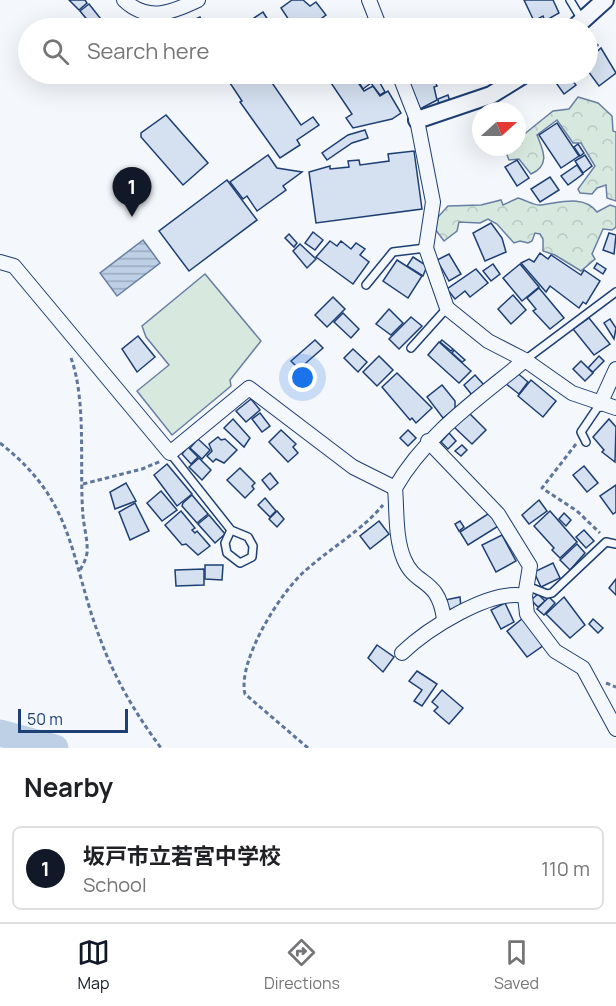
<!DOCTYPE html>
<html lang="en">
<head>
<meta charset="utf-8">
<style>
  :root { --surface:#fff; --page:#f2f2f2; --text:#202124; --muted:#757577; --line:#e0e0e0; --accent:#111827 }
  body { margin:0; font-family:Manrope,"Noto Sans JP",sans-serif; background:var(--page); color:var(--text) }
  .compass { position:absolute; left:472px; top:102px; width:54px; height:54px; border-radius:50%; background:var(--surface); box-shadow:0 6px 24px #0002; rotate:69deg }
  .scale { position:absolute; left:18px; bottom:15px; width:110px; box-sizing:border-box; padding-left:6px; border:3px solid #1d3f73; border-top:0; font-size:16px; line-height:21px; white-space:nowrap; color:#1d3f73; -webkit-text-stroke:4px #f4f7fb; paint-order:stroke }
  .you { position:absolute; left:303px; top:378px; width:21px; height:21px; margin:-15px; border:4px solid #fff; border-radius:50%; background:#1a73e8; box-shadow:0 0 0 9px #1a73e833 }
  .badge { display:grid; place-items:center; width:39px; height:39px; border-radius:50%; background:var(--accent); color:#fff; font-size:20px; font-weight:700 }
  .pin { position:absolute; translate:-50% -50px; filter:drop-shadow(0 2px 3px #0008) }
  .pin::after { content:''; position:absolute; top:32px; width:21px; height:18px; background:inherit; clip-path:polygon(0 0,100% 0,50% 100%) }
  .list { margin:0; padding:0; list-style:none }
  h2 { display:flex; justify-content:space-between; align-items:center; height:78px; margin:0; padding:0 24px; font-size:26px }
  h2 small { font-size:20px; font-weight:400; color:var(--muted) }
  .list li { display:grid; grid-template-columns:39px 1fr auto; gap:18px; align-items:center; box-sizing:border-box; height:84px; margin:0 12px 12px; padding:0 12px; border:2px solid var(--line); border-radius:9px }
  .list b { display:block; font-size:22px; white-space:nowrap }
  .list p { margin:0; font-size:20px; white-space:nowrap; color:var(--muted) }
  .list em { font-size:20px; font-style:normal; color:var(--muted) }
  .icon { flex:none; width:33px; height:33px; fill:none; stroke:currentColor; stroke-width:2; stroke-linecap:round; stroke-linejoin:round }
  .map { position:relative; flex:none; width:616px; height:748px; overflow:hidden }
  .search { position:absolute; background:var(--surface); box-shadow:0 6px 24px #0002; left:18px; right:18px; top:18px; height:66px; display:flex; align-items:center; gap:15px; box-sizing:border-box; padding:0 21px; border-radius:33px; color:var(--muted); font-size:22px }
  .sheet { height:174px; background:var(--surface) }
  nav { display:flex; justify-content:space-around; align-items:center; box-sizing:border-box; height:84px; border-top:2px solid var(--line); background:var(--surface); font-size:16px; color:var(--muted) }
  nav a { display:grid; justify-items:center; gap:3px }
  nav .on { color:var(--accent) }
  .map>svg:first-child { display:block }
  .forest { fill:url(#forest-crowns); stroke:#687fa3; stroke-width:1.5 }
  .park { fill:#d7e8df; stroke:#687fa3; stroke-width:1.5 }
  .water { fill:url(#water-rules); stroke:#687fa3; stroke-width:1.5 }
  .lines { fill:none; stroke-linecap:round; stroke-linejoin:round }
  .river { stroke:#bed0e5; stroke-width:27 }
  .building { fill:#d5e0f0; stroke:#1d3f73; stroke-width:1.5 }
  .service-casing { stroke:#1d3f73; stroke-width:10 }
  .minor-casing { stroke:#1d3f73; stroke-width:16 }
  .tertiary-casing { stroke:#1d3f73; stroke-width:20 }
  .path { stroke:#5e769c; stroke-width:3; stroke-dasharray:4.5 3; stroke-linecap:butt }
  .service { stroke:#f4f7fb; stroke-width:7 }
  .minor { stroke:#f4f7fb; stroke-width:14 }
  .tertiary { stroke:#f4f7fb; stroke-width:16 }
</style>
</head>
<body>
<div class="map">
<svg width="616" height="748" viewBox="0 0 616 748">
  <defs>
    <pattern id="forest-crowns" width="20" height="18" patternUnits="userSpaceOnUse" patternTransform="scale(1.5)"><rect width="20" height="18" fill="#d7e8df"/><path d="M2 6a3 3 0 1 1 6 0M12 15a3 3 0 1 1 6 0" fill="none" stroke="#b8c8c3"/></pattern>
    <pattern id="water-rules" width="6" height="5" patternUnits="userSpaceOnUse" patternTransform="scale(1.5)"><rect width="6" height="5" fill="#bed0e5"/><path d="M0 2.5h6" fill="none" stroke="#9aaabe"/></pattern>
  </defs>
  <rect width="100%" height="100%" fill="#f4f7fb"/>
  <g class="forest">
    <path d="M578,97L598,103L612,116L613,131L616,132V201L607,198L606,185L597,188L592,194L580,193L578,189L595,166L581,143H573L557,120L537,135C543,150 551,165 531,174L519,159L509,160L507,155L511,147H517V140L553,111L569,109Z"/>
    <path d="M518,198C526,200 534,206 541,205C559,203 584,194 597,212L610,205L616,207V227L612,230L603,229L592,254L595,259L581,271L555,255L543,251V239L540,234L535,233L532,241L528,243L520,241L514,243L497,224L488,219L480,223L459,222L457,231L444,241L435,229L438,217L448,206L481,205L501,200L503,205Z"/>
  </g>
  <path class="park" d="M205,274L261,341L230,380L231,386L172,435L137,391L169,365L146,337L142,326Z"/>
  <path class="water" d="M143,240L160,263L117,296L100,273Z"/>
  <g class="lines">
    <path class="river" d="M0,733L55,748"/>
  </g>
  <g class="building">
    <path d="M69,0H85L87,3L79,10Z"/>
    <path d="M292,0H303L310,6L316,2L326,15L318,21L323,28H277L289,20L281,8Z"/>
    <path d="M524,0H553L559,13L545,21L543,16L534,21Z"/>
    <path d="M89,4L108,28H94L80,11Z"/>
    <path d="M263,12L273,28H252L248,22Z"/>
    <path d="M200,17L202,22L193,26L191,21Z"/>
    <path d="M187,20L190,27L186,28H170Z"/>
    <path d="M588,36L598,45L588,57Z"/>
    <path d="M601,48L616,73L599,86L588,71L592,68L588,60Z"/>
    <path d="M224,74H266L301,125L313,117L319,125L297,140L300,145L280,158L240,102L242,101Z"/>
    <path d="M325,74H352L364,91L373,86L380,96L388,91L401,113L392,119L353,128L346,118L352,114Z"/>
    <path d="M359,74H367L369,77L375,74L385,92L380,95L371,83L363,89L355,76Z"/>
    <path d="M423,74H432L437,86L434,87L437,100L420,109L405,80Z"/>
    <path d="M563,74H567L576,85L564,94L554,80Z"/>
    <path d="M448,95L450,102L439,107L438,99Z"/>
    <path d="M166,115L208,163L183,185L141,137V133Z"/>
    <path d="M557,123L579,156L561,168L539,135Z"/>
    <path d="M365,130L368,138L352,143L327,160L322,153L348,135Z"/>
    <path d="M578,144L584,153L580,156L574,147Z"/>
    <path d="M414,151L422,209L316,223L309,172L330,166V169L349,167L348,161L359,160L360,165L389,161L388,154Z"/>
    <path d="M268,155L277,168L302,172L283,186L286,190L257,211L247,196L243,199L230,182Z"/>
    <path d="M585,155L592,166L583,173L575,161Z"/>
    <path d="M517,160L529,178L517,186L505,167Z"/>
    <path d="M577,165L583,174L568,185L561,176Z"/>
    <path d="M550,177L559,190L540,202L531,189Z"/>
    <path d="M227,180L257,220L189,271L159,231Z"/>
    <path d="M491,223L502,238L506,252L485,261L473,233Z"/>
    <path d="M313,232L323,240L315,250L305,243Z"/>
    <path d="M609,233L616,235L614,254L603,250Z"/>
    <path d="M289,234L297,243L294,247L285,238Z"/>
    <path d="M330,241L337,246L341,241L351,249L356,243L365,249L360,255L369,262L353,284L316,257Z"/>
    <path d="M300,244L316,259L307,268L293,251Z"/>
    <path d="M540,253L548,259L551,255L581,275L584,270L600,281L586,304L583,302L579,308L550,286L546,292L521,263L529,259L534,262Z"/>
    <path d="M449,254L461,274L449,281L437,260Z"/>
    <path d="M413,257L427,266L423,276L407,266Z"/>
    <path d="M397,260L422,276L408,298L383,281Z"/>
    <path d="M597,263L606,269L603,274L594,268Z"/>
    <path d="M493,264L500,274L491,281L483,271Z"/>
    <path d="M520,264L539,287L522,301L503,278Z"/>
    <path d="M476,269L488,283L470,297L465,291L455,299L447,289Z"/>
    <path d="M539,288L564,318L550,329L533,311L536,309L527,298Z"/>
    <path d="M513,295L526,310L511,324L498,309Z"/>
    <path d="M333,297L345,309L327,327L315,315Z"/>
    <path d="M389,309L403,323L391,335L376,324Z"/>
    <path d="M343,313L359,329L351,338L334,322Z"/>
    <path d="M411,317L422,326L399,349L389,339Z"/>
    <path d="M589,318L610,344L594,355L573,329Z"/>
    <path d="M610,319L616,328L614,339L604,323Z"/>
    <path d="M138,336L155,357L137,372L122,349Z"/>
    <path d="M315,340L323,348L299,369L291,361Z"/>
    <path d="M442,340L453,349L451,351L440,342Z"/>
    <path d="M439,342L471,371L459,383L428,355Z"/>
    <path d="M353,349L367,362L358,372L344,358Z"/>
    <path d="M454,350L465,360L462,362L452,353Z"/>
    <path d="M379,356L393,370L377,386L363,372Z"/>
    <path d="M599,356L604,361L593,372L588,368Z"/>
    <path d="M581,361L593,373L585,381L573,369Z"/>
    <path d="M515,371L528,382L519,394L505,383Z"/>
    <path d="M397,373L432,408L416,423L412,418L410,420L382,387Z"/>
    <path d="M475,375L484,385L472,395L464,385Z"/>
    <path d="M531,380L556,401L543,417L518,396Z"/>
    <path d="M442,385L455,401V409L443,418L427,397Z"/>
    <path d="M251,399L260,410L246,422L236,411Z"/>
    <path d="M468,412L486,430L472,444L454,427Z"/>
    <path d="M260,413L270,426L262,432L252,419Z"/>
    <path d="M233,419L250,438L244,447L224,428Z"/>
    <path d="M609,419L616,427L615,462L602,452L604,450L593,437Z"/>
    <path d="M281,430L296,444L293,447L298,453L288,462L269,442Z"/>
    <path d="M408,430L416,438L408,446L400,438Z"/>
    <path d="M449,433L456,441L448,449L441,442Z"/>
    <path d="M218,437L221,440L225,439L237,450L224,463L216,459L213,462L207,456L212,451L209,444Z"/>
    <path d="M198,439L210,450L202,459L190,448Z"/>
    <path d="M462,445L467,450L461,456L455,451Z"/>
    <path d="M188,447L198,457L191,464L182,454Z"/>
    <path d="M199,458L211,470L202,480L189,467Z"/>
    <path d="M167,464L192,494L177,506L154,475Z"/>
    <path d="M584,466L598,483L587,492L573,475Z"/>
    <path d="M240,468L255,483L252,486L254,489L245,498L227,480Z"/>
    <path d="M270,473L278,483L270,490L262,480Z"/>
    <path d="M126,483L136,501L115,509L110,492Z"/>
    <path d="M616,485V512L613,514L600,496Z"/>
    <path d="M161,491L177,510L162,521L147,503Z"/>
    <path d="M192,495L208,514L197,523L182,506L183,503Z"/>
    <path d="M265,498L276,511L270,517L258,505Z"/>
    <path d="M539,500L547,511L529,524L522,515Z"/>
    <path d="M135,503L149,531L130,540L119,512Z"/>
    <path d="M181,511L195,528L192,530L195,533L197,531L210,546L198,555L186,544L182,545L165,525Z"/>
    <path d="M277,511L284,519L277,527L269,519Z"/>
    <path d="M550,511L577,542L560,558L552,550L554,548L534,526Z"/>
    <path d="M491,512L500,525L468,545L460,532Z"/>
    <path d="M564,513L571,520L566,526L559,519Z"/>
    <path d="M209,515L225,534L215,543L198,524Z"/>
    <path d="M379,521L389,534L370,549L360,536Z"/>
    <path d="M460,521L464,527L459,531L455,524Z"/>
    <path d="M584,530L594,541L586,548L576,537Z"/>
    <path d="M502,535L516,561L496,572L482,545Z"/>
    <path d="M577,544L585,553L570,570L560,560Z"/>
    <path d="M553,563L560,578L541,587L534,572Z"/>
    <path d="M205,565H223L222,580L205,579Z"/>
    <path d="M204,569V585L176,586L175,570Z"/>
    <path d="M616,579V595L609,588Z"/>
    <path d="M538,594L545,601L538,607L531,600Z"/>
    <path d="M460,597L461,608L447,610L445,600Z"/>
    <path d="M549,597L555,603L544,615L537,609Z"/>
    <path d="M564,597L585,625L570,638L546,614Z"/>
    <path d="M505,603L514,622L501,629L491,610Z"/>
    <path d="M523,618L544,645L527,657L507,631Z"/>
    <path d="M593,619L603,628L598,633L589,624Z"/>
    <path d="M377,645L394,657L383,672L368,658Z"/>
    <path d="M417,671L437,684L422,706L414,701L422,690L409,681Z"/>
    <path d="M442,690L463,708L449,724L434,711L438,707L432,702Z"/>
  </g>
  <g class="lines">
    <g class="service-casing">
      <g id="service">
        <path d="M570,0L582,20"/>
        <path d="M366,285L393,252L426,248"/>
        <path d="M411,348L447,308"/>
        <path d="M525,360L616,292"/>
        <path d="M586,442L581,432L600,404"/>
        <path d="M170,453L231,530L248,537L253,546L252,557L240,563L227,553L225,543L231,530"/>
        <path d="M527,586L547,594L552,593L606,542L616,544"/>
      </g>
    </g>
    <g class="minor-casing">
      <g id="minor">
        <path d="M124,0C148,23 173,12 198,0"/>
        <path d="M369,0L380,28"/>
        <path d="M399,74L417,120L433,202L426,248L447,308L488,341L525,360L572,393L616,408"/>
        <path d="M0,262L14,266L170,453L249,388L353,467L395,488C426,434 478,399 525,360"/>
        <path d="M600,404L616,369"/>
        <path d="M428,441L498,514L530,566L525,596L527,614L555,651L583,668L616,729"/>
        <path d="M395,488C397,510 395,538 404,559C416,588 438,576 444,619"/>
        <path d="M402,653C426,630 490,588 525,596"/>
      </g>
    </g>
    <g class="tertiary-casing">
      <g id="tertiary">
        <path d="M574,28L605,0"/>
        <path d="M417,120L491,95L525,74"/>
      </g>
    </g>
    <g class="path">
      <path d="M71,358C87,402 79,468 83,516C84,528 88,540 87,553C86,559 83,565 80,570"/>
      <path d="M0,443C77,503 69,559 101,641C115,679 137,716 161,748"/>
      <path d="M576,444L542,488L577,511L600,533"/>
      <path d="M83,484L142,469L161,461"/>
      <path d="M606,683L616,687"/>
      <path d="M308,748L245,694C237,661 281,591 306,570C332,547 361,531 383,505"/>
    </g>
    <use href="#service" class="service"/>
    <use href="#minor" class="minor"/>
    <use href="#tertiary" class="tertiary"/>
  </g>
</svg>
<svg class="compass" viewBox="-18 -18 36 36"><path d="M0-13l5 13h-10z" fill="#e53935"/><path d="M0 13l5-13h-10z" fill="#757577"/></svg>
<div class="scale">50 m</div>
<div class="you"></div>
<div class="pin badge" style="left:132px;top:217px">1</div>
<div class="search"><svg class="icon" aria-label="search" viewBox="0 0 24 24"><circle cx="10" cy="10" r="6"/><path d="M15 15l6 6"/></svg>Search here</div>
</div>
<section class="sheet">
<h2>Nearby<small></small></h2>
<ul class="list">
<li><span class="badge">1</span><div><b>坂戸市立若宮中学校</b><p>School</p></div><em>110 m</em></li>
</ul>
</section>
<nav>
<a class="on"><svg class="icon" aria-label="map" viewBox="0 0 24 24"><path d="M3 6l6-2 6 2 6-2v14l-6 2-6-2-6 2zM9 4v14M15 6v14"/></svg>Map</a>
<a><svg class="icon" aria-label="directions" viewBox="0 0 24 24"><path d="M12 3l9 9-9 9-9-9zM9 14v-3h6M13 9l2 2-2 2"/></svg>Directions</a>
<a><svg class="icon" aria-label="saved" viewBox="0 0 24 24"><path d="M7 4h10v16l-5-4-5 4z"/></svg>Saved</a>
</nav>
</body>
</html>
